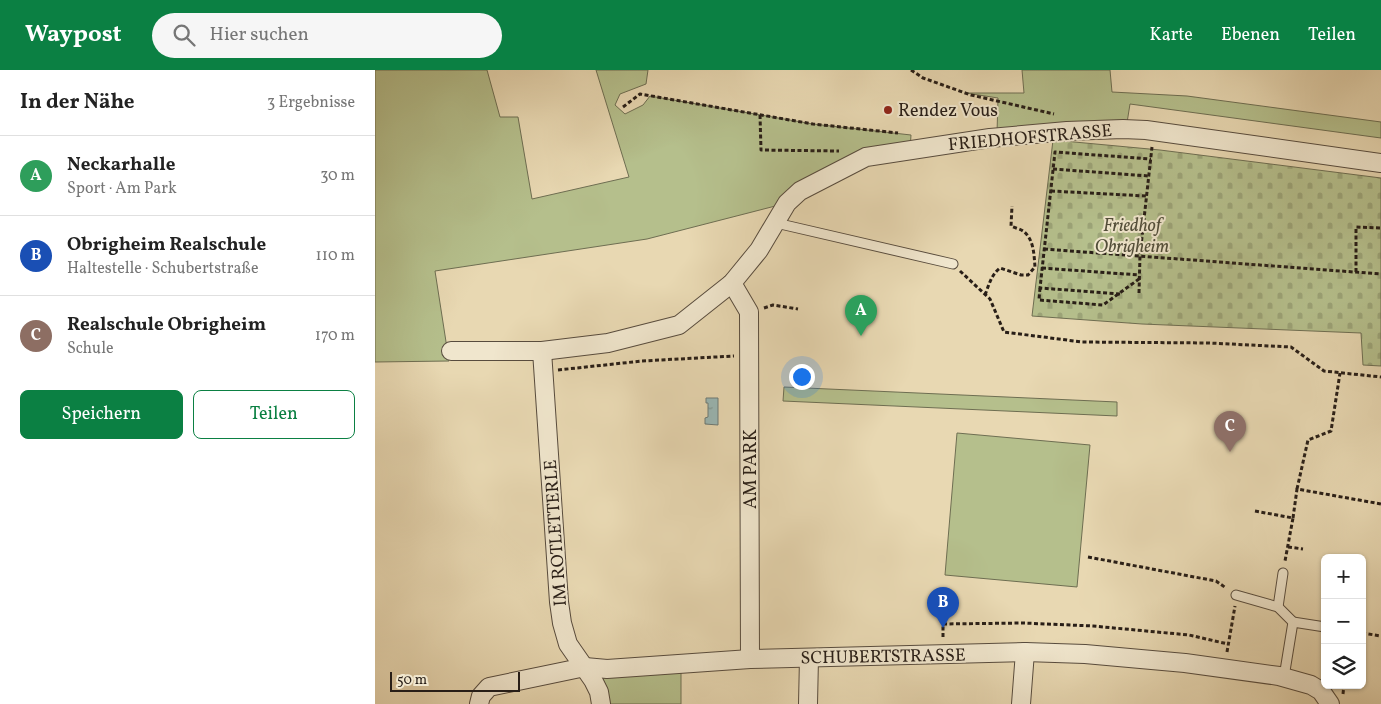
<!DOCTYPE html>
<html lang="de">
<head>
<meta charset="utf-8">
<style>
  :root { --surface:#fff; --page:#f6f6f6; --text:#222; --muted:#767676; --line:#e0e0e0; --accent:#0b8043 }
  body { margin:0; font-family:Vollkorn,serif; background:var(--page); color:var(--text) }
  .controls { position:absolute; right:15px; bottom:15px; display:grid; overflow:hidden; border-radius:8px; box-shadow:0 1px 4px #0004 }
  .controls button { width:45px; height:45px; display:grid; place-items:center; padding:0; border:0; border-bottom:1px solid var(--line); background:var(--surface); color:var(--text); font:25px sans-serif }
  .scale { position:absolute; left:15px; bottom:12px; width:130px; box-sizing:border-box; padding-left:5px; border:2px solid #281e17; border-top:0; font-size:14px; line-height:18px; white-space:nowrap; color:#281e17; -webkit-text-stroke:4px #f0e6cd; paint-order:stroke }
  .you { position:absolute; left:426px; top:306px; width:18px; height:18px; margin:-12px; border:4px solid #fff; border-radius:50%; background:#1a73e8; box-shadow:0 0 0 8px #1a73e833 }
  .badge { display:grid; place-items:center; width:32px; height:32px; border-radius:50%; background:var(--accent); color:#fff; font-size:16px; font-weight:700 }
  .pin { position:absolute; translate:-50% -41px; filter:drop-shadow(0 1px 2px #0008) }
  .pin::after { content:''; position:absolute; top:26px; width:18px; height:15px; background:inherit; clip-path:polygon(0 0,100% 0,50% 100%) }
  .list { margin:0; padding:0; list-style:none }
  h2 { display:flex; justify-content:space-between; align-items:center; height:65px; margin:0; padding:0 20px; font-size:21px }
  h2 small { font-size:16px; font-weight:400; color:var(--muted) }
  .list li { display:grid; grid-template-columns:32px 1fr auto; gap:15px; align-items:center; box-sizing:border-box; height:80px; padding:0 20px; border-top:1px solid var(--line) }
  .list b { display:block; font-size:19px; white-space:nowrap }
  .list p { margin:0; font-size:16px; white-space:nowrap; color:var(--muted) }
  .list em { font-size:16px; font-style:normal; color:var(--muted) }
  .actions { display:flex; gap:10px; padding:15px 20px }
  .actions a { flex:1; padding:11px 0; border:1px solid var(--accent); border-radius:8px; text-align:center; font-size:18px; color:var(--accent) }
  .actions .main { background:var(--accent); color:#fff }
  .icon { flex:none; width:28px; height:28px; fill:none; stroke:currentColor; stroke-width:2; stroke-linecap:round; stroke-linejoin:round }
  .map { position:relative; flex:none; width:1006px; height:634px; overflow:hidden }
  header { display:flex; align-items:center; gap:30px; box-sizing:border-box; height:70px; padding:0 25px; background:var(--accent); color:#fff }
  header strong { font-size:24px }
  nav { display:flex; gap:28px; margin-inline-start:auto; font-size:18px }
  .search { width:350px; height:45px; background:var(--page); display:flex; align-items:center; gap:12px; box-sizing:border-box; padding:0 18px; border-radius:28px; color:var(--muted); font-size:19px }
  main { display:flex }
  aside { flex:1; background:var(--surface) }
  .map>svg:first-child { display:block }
  .green { fill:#b5bf8c; stroke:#6e6e52 }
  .cemetery { fill:url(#cemetery-stones); stroke:#6e6e52 }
  .water { fill:url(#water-ripples); stroke:#6c7a76 }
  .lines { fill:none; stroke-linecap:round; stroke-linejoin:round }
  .service-casing { stroke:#584c3e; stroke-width:11 }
  .minor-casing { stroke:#584c3e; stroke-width:20 }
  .path { stroke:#281e17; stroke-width:3; stroke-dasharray:4 2.5; stroke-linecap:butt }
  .service { stroke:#f0e6cd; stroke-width:9 }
  .minor { stroke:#f0e6cd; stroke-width:18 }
  .poi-dot { fill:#8f2418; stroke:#f0e6cd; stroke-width:2 }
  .labels { text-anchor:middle; stroke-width:4; stroke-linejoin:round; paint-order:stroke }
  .poi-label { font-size:18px; fill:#281e17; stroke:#f0e6cd; text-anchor:start }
  .street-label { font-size:18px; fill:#281e17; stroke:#f0e6cd }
  .park-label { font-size:18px; font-style:italic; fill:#524e3a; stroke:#f0e6cd }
</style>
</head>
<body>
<header>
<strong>Waypost</strong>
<div class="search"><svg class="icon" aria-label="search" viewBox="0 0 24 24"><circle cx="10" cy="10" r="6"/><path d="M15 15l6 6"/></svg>Hier suchen</div>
<nav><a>Karte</a><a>Ebenen</a><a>Teilen</a></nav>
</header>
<main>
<aside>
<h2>In der Nähe<small>3 Ergebnisse</small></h2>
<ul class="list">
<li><span class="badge" style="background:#2e9e5b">A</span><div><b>Neckarhalle</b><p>Sport · Am Park</p></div><em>30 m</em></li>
<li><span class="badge" style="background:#1a4fb4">B</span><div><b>Obrigheim Realschule</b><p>Haltestelle · Schubertstraße</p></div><em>110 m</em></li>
<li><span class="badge" style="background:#8d6e63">C</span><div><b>Realschule Obrigheim</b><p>Schule</p></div><em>170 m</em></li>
</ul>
<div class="actions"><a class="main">Speichern</a><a>Teilen</a></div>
</aside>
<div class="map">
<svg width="1006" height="634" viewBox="0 0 1006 634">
  <defs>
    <pattern id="cemetery-stones" width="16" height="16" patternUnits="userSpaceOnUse" patternTransform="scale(1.25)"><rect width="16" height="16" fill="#b5bf8c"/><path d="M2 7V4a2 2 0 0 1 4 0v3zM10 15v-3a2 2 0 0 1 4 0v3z" fill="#9ca478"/></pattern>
    <pattern id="water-ripples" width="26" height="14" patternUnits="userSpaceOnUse" patternTransform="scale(1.25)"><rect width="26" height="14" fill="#9ab8b6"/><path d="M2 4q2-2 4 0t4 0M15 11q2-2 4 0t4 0" fill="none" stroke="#7e9593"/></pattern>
  </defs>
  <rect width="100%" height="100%" fill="#e8d8b2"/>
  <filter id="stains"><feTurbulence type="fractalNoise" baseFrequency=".004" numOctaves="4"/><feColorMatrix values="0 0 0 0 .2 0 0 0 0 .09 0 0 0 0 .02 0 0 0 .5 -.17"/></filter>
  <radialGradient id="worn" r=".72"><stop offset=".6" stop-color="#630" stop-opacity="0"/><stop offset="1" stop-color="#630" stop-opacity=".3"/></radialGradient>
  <g class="green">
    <path d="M0,0H112L125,47H143L157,129L254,107L221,0H273L271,14L245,24L240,35L250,44L268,35L275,26L438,54L536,65L535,80L491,87L412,133L272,169L60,201L74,291L0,292Z"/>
    <path d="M647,0H735L737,22L812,26L1006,52V68L755,34L751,59L622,63L623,28L591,23H649Z"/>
    <path d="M409,317L742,332V346L408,331Z"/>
    <path d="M582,363L715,375L702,517L570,505Z"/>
    <path d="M306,594V634H226L218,610L232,599Z"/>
  </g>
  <path class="cemetery" d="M678,70L785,80L1006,108V296L988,295L986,263L767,254L657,246Z"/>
  <path class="water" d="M331,328H343V355L330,354V348L333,347V333H331Z"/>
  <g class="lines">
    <g class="service-casing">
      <g id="service">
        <path d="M401,153L578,194"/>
        <path d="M861,525L903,537L918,552"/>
        <path d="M903,537L908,503"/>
        <path d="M909,607L918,552L950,557"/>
      </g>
    </g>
    <g class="minor-casing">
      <g id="minor">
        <path d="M357,213L374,242L375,589"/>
        <path d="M76,281H167L233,273L304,255L357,213L384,180L412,133L425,121L491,87L615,68L692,61L748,59L771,60L1006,93"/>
        <path d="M167,281L184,532L187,553L193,574L218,610L224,622L226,634"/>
        <path d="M104,634L106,626L114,617L210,597L232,599L375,589L650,582L710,584L810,593L904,606L936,615L946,621L955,634"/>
        <path d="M433,634L434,588"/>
        <path d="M646,634L650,582"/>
      </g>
    </g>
    <g class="path">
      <path d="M536,0L548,8L596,25L679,44"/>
      <path d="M248,37L265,24L438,54L523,63"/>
      <path d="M385,45L386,80L464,81"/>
      <path d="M678,99L774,106"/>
      <path d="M676,121L771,126"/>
      <path d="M669,179L1006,204"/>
      <path d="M667,198L764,205"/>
      <path d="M585,201L615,229L629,262L707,272L834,273L916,277L949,301L1006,307"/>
      <path d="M981,202V157L1006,158"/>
      <path d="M665,218L664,230L728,235L764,209"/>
      <path d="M764,223L765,185L777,77"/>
      <path d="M745,224L665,218L680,82L776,89"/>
      <path d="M610,225C614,215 616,205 625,198L646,205H653L660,197C659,185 659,169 648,161C645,159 640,158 636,156L637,136"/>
      <path d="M389,238L398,235L423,239"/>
      <path d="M183,300L267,291L359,286"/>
      <path d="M922,419L933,370L956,361L965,303"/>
      <path d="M880,441L918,448L910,491"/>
      <path d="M918,448L922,419L1006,434"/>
      <path d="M913,477L928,479"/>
      <path d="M713,487L841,511L851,518"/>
      <path d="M987,563L1006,566"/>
      <path d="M568,567V554L648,553L718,556L814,565L853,574"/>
      <path d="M852,582L860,536"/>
      <path d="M968,624L969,615"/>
    </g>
    <use href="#service" class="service"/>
    <use href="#minor" class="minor"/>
  </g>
  <circle class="poi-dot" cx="513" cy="40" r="5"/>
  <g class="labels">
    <g class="poi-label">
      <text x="523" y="46">Rendez Vous</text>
    </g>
    <g class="street-label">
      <text transform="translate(655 67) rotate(-5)" y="6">FRIEDHOFSTRASSE</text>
      <text transform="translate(375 399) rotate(-90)" y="6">AM PARK</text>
      <text transform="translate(180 463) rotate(-94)" y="6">IM ROTLETTERLE</text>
      <text transform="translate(508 586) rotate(-1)" y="6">SCHUBERTSTRASSE</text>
    </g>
    <g class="park-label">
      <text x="757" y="161">Friedhof<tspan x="757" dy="21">Obrigheim</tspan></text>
    </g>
  </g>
  <rect width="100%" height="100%" filter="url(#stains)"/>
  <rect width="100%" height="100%" fill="url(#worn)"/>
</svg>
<div class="controls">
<button>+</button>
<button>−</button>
<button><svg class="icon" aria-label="layers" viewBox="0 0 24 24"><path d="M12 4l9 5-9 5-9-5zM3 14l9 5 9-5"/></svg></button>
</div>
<div class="scale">50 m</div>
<div class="you"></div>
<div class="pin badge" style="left:486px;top:266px;background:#2e9e5b">A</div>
<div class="pin badge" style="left:568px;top:558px;background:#1a4fb4">B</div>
<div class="pin badge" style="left:855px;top:382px;background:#8d6e63">C</div>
</div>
</main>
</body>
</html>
